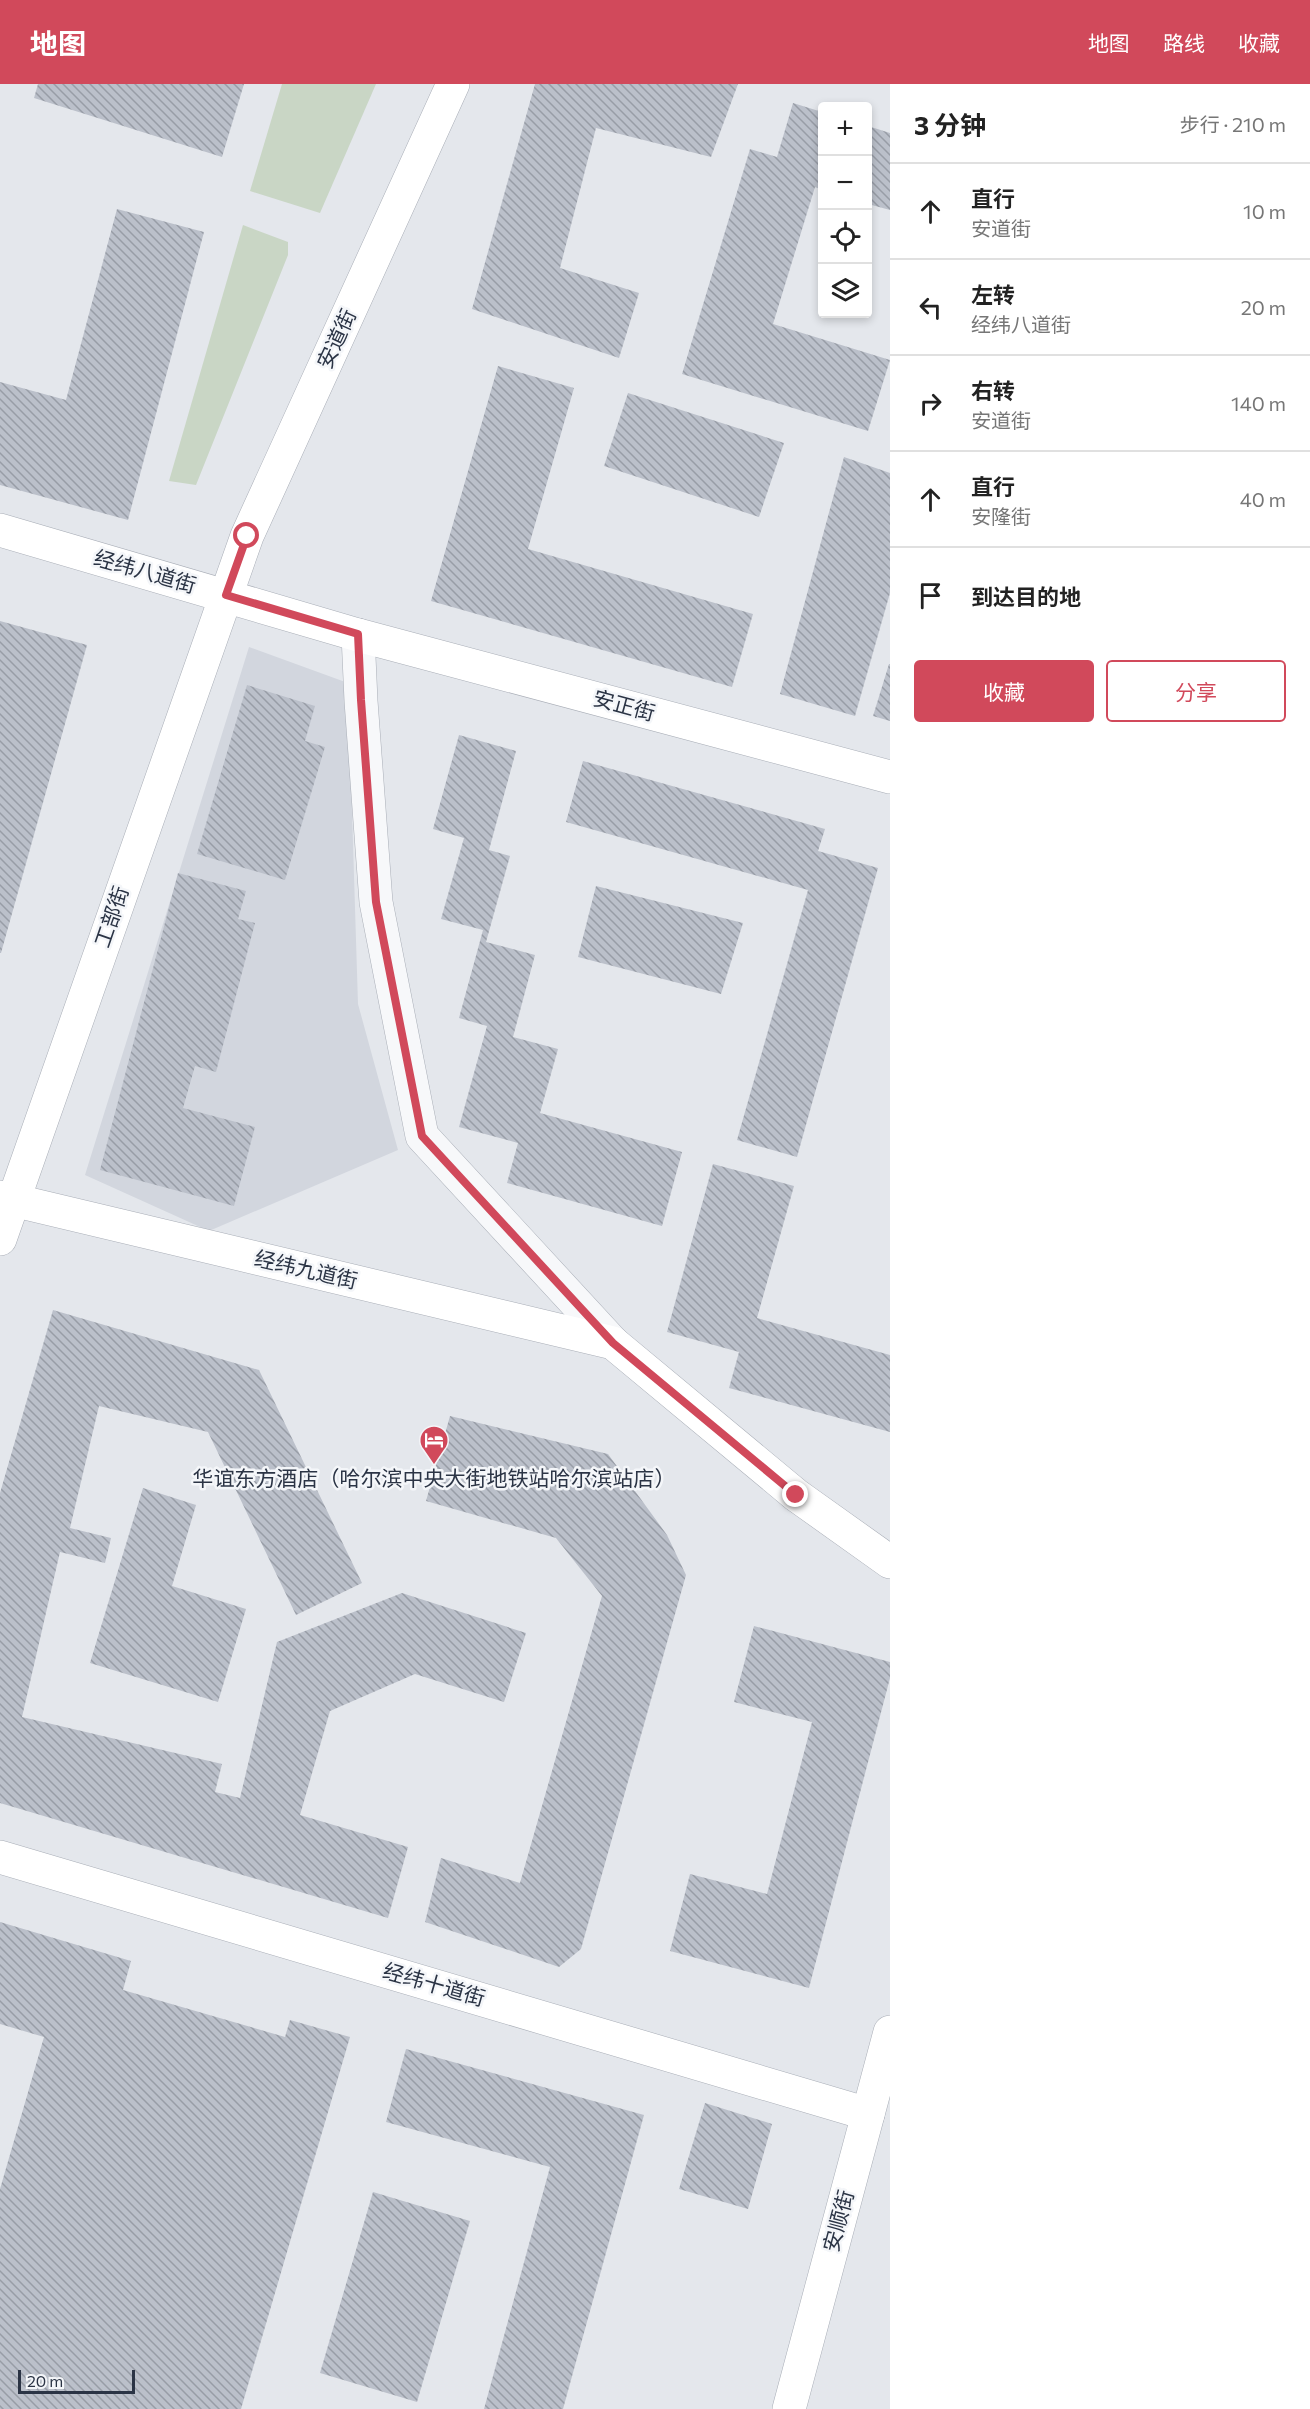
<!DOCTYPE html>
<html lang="zh">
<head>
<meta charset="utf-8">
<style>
  :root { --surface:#fff; --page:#f2f2f2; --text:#222; --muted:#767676; --line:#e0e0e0; --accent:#d1495b }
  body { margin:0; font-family:Commissioner,"Noto Sans SC",sans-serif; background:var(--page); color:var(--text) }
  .controls { position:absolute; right:18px; top:18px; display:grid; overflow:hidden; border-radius:6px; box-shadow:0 3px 9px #0003 }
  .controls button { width:54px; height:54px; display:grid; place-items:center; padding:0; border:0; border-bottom:2px solid var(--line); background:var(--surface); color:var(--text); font:30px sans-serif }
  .scale { position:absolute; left:18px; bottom:15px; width:117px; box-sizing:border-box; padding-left:6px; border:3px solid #2b3445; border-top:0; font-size:16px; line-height:21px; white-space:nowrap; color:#2b3445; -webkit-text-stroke:4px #f4f6f9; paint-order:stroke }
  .stop { position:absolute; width:18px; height:18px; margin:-14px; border:4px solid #d1495b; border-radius:50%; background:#fff }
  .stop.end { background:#d1495b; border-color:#fff; box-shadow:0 2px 6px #0008 }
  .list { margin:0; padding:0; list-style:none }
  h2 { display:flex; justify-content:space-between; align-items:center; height:78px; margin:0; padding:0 24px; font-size:26px }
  h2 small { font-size:20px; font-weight:400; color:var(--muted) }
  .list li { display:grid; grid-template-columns:39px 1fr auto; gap:18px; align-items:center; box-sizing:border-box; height:96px; padding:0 24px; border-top:2px solid var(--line) }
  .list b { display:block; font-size:22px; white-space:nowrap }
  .list p { margin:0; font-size:20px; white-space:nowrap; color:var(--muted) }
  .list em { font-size:20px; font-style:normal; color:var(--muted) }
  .actions { display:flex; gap:12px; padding:18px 24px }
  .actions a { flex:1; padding:14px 0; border:2px solid var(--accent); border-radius:6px; text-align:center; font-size:21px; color:var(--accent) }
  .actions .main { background:var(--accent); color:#fff }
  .icon { flex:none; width:33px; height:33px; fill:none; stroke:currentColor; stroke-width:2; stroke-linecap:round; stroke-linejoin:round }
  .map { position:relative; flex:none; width:890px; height:2325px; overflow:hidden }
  header { display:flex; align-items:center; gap:36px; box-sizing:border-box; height:84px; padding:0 30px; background:var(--accent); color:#fff }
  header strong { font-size:28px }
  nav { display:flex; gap:33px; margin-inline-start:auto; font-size:21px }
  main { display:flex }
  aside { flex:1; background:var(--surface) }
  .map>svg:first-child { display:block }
  .built { fill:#d2d6de }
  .green { fill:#c9d6c5 }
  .building { fill:url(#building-back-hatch) }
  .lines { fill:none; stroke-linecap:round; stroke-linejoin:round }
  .street-casing { stroke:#a9aeb7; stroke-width:34 }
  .secondary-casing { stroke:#a9aeb7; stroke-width:34 }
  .street { stroke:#f7f8fa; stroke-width:33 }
  .secondary { stroke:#fff; stroke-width:33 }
  .route { stroke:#d1495b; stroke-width:8 }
  .labels { text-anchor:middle; stroke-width:5; stroke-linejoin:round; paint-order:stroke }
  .street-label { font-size:21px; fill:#2b3445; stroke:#f4f6f9 }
  .poi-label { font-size:21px; fill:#2b3445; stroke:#f4f6f9 }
</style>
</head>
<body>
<header>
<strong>地图</strong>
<nav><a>地图</a><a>路线</a><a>收藏</a></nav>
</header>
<main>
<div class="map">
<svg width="890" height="2325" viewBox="0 0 890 2325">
  <defs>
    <pattern id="building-back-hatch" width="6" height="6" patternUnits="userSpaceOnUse" patternTransform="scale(1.5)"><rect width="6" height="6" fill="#bbc0ca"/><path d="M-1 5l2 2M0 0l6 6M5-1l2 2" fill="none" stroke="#989da6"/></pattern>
  </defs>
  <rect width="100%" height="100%" fill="#e4e7ec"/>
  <path class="built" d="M249,563L348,599L358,920L398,1066L209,1147L85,1091Z"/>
  <g class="green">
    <path d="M282,0H376L320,129L250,107Z"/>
    <path d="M243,141L288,158V171L196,401L169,397Z"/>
  </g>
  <g class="building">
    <path d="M38,0H244L222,73L34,14Z"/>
    <path d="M535,0H738L711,73L596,44L560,184L639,209L619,274L472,225Z"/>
    <path d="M793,19L822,28V106L815,103L773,240L890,276L868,347L682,290L750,65L777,73Z"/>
    <path d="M868,42L890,49V126L868,120Z"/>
    <path d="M117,125L204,148L128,436L0,401V298L66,316Z"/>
    <path d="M498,282L574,304L528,465L753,530L732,603L431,517Z"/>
    <path d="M628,309L784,359L759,433L604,382Z"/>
    <path d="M844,373L890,389V509L855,632L780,610Z"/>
    <path d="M0,537L87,561L1,869H0Z"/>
    <path d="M889,580H890V637L873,632Z"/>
    <path d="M247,601L315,622L305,657L325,663L285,796L197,770Z"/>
    <path d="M459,651L516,667L489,766L510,772L486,858L535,871L513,953L558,965L540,1029L682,1068L662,1142L507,1099L518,1059L459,1043L487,942L459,934L483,846L441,835L464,754L433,745Z"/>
    <path d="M583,677L825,745L818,767L878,784L797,1073L737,1056L808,806L566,738Z"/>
    <path d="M178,789L246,807L238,835L255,839L216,988L195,982L183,1024L255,1043L234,1122L100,1086Z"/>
    <path d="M596,802L743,839L721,910L578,873Z"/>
    <path d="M713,1080L794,1102L757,1234L890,1271V1348L729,1304L739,1268L667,1248Z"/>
    <path d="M53,1226L259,1286L362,1499L296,1531L208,1348L99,1322L70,1444L111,1454L105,1479L60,1468L22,1633L222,1680L215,1708L240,1714L277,1558L402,1509L526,1549L504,1618L415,1590L330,1627L300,1731L408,1763L388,1834L0,1719V1409Z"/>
    <path d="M450,1332L608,1370L667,1451L686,1491L581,1865L559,1883L425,1838L441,1774L520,1799L602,1512L556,1454L426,1417Z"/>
    <path d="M143,1404L196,1421L172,1502L246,1525L218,1618L90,1579Z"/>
    <path d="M754,1542L890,1578V1594L809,1904L670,1867L690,1790L767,1810L812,1638L734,1618Z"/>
    <path d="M0,1838L131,1877L123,1906L285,1953L290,1936L350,1953L241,2325H0V2105L44,1953L0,1940Z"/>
    <path d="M406,1965L644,2031L563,2325H484L550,2083L386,2038Z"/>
    <path d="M705,2019L772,2040L748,2125L679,2105Z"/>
    <path d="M373,2108L470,2137L417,2318L320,2289Z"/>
  </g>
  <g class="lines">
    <g class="street-casing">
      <path id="street" d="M358,551L361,617L376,818L422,1052L613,1259"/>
    </g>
    <g class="secondary-casing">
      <g id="secondary">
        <path d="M0,446L358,551L890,693"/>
        <path d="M0,1113L613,1259L796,1411L890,1478"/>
        <path d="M0,1155L247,452L453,0"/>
        <path d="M0,1773L868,2030"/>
        <path d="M789,2325L890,1948"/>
      </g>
    </g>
    <use href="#street" class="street"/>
    <use href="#secondary" class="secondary"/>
  </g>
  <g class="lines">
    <path class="route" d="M247,452L226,511L358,550L361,616L376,818L422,1052L613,1259L796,1411"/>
  </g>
  <defs>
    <g id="hotel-pin" transform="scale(1.5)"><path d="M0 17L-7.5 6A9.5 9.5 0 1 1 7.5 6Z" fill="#d1495b" stroke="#f4f6f9"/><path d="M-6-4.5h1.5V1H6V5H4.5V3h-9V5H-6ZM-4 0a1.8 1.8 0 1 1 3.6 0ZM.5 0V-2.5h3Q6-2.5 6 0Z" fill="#fff"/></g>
  </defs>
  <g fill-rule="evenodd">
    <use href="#hotel-pin" x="434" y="1356"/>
  </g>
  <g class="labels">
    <g class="street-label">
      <text transform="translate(337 255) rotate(-65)" y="7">安道街</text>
      <text transform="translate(145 488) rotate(16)" y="7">经纬八道街</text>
      <text transform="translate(624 622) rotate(15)" y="7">安正街</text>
      <text transform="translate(112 833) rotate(-71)" y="7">工部街</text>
      <text transform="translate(306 1186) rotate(13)" y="7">经纬九道街</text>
      <text transform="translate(434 1901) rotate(16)" y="7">经纬十道街</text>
      <text transform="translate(839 2137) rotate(-75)" y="7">安顺街</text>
    </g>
    <g class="poi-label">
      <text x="434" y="1402">华谊东方酒店（哈尔滨中央大街地铁站哈尔滨站店）</text>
    </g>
  </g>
</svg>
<div class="controls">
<button>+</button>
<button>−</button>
<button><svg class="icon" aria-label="locate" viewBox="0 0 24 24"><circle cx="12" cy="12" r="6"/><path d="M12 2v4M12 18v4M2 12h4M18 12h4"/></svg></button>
<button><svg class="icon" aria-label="layers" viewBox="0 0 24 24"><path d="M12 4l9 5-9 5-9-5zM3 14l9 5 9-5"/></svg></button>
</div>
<div class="scale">20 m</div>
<div class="stop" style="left:247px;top:452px"></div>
<div class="stop end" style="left:796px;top:1411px"></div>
</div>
<aside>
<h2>3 分钟<small>步行 · 210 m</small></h2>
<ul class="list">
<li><svg class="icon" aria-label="ahead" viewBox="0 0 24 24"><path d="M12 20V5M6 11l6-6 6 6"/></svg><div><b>直行</b><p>安道街</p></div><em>10 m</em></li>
<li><svg class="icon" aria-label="left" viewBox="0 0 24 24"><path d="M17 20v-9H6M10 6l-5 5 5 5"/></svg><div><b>左转</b><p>经纬八道街</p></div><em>20 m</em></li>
<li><svg class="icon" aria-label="right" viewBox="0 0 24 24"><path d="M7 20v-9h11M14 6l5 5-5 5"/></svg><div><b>右转</b><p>安道街</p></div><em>140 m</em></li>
<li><svg class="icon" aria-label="ahead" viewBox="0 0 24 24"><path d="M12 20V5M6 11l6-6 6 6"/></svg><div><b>直行</b><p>安隆街</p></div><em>40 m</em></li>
<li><svg class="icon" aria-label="arrive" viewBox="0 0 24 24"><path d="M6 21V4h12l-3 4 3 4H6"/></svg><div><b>到达目的地</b></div></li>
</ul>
<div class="actions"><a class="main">收藏</a><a>分享</a></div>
</aside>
</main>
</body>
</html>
